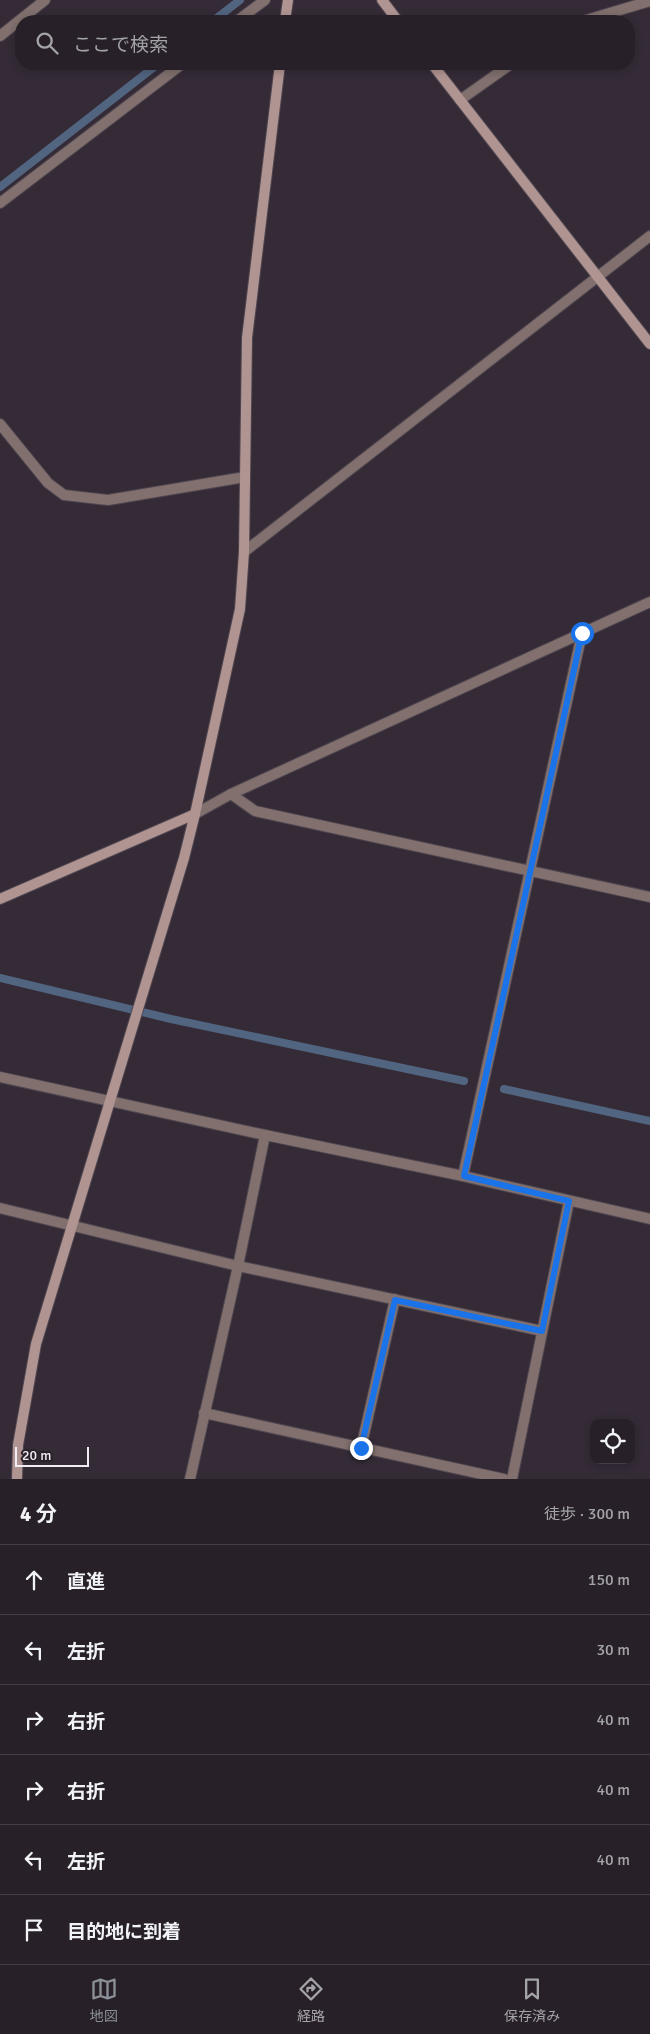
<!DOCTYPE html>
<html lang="ja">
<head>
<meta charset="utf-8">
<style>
  :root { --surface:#272028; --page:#2f2830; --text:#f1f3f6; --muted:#a4a3a8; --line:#433e45; --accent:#8c9099 }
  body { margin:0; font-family:Signika,"Noto Sans JP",sans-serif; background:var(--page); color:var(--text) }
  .controls { position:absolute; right:15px; bottom:15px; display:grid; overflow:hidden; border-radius:10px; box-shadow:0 2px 8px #0003 }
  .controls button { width:45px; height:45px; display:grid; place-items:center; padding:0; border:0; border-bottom:1px solid var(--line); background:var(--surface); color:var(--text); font:25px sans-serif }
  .scale { position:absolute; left:15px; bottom:12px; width:74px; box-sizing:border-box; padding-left:5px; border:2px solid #f2edf4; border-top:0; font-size:14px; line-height:18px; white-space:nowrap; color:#f2edf4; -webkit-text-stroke:4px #2a212b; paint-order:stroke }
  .stop { position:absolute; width:15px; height:15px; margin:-11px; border:4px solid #1a73e8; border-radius:50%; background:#fff }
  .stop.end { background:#1a73e8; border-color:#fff; box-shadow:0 1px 5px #0008 }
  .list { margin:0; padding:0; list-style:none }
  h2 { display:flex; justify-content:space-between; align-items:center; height:65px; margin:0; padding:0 20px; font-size:21px }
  h2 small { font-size:16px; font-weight:400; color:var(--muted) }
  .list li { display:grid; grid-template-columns:32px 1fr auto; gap:15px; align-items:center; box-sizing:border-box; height:70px; padding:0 20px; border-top:1px solid var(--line) }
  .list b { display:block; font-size:19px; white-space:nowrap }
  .list em { font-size:16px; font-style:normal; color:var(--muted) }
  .icon { flex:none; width:28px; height:28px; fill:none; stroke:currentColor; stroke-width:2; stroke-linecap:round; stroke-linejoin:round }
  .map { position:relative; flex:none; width:650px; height:1479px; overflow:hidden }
  .search { position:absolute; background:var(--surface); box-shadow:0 2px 8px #0003; left:15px; right:15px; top:15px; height:55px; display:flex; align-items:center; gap:12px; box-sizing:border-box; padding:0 18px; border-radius:20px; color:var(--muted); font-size:19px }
  .sheet { height:485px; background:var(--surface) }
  nav { display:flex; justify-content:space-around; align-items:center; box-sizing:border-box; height:70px; border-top:1px solid var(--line); background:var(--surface); font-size:14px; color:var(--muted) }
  nav a { display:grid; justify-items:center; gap:2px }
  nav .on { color:var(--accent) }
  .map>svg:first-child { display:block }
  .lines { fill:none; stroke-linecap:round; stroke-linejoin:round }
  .stream { stroke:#516480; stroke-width:8 }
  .street-casing { stroke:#4f4651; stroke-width:12 }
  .secondary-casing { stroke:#4f4651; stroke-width:12 }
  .street { stroke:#81706d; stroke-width:10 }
  .secondary { stroke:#b09491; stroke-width:10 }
  .route { stroke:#1a73e8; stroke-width:6 }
</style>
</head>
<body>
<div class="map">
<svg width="650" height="1479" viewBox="0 0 650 1479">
  <rect width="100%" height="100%" fill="#342b36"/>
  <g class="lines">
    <g class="stream">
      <path d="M213,21L240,0"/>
      <path d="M0,187L158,64"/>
      <path d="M0,978L171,1019L464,1081"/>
      <path d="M504,1089L650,1121"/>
    </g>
    <g class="street-casing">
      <g id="street">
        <path d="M237,21L265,0"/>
        <path d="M583,21L650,1"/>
        <path d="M0,36L45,0"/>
        <path d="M460,100L511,64"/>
        <path d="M0,203L182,64"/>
        <path d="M0,424L48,483L64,495L108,500L245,477"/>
        <path d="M244,552L650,236"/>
        <path d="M231,794L255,811L650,897"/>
        <path d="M195,814L231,794L650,602"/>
        <path d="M0,1077L265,1135L463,1176L650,1219"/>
        <path d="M463,1176L582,633"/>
        <path d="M0,1208L238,1266L542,1331"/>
        <path d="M204,1413L504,1479"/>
        <path d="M361,1448L395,1299"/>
        <path d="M190,1479L238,1266L265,1135"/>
        <path d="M512,1479L569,1201"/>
      </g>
    </g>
    <g class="secondary-casing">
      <g id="secondary">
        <path d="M382,0L398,21"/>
        <path d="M285,21L288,0"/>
        <path d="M432,64L650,344"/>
        <path d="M0,899L195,814"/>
        <path d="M17,1479L18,1445L36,1344L184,858L195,814L240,609L244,552L247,338L280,64"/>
      </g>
    </g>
    <use href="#street" class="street"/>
    <use href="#secondary" class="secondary"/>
  </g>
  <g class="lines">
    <path class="route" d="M361,1448L395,1300L542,1331L569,1201L464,1176L582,633"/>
  </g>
</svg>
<div class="controls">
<button><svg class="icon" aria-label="locate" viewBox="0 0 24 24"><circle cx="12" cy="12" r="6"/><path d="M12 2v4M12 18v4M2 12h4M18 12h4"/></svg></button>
</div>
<div class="scale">20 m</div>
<div class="stop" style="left:582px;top:633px"></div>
<div class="stop end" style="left:361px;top:1448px"></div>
<div class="search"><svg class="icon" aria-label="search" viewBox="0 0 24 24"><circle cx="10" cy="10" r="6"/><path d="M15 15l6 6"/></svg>ここで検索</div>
</div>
<section class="sheet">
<h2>4 分<small>徒歩 · 300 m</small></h2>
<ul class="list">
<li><svg class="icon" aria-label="ahead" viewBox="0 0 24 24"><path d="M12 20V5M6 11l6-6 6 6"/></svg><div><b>直進</b></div><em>150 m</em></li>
<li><svg class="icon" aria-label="left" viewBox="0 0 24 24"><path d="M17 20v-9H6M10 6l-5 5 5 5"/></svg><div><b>左折</b></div><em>30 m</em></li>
<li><svg class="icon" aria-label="right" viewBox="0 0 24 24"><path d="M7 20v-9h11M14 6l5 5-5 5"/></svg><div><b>右折</b></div><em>40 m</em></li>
<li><svg class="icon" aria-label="right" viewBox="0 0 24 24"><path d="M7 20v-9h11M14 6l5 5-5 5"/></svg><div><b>右折</b></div><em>40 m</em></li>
<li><svg class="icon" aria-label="left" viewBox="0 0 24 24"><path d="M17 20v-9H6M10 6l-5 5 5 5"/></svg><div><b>左折</b></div><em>40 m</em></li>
<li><svg class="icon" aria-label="arrive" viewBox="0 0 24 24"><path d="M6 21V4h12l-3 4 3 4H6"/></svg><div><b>目的地に到着</b></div></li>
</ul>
</section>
<nav>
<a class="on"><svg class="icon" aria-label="map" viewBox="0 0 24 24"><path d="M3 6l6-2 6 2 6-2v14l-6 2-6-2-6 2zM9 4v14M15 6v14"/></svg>地図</a>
<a><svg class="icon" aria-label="directions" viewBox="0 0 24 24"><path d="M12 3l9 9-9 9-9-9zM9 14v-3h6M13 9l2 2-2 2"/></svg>経路</a>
<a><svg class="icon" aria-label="saved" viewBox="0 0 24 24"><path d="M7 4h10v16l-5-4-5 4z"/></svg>保存済み</a>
</nav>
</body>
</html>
